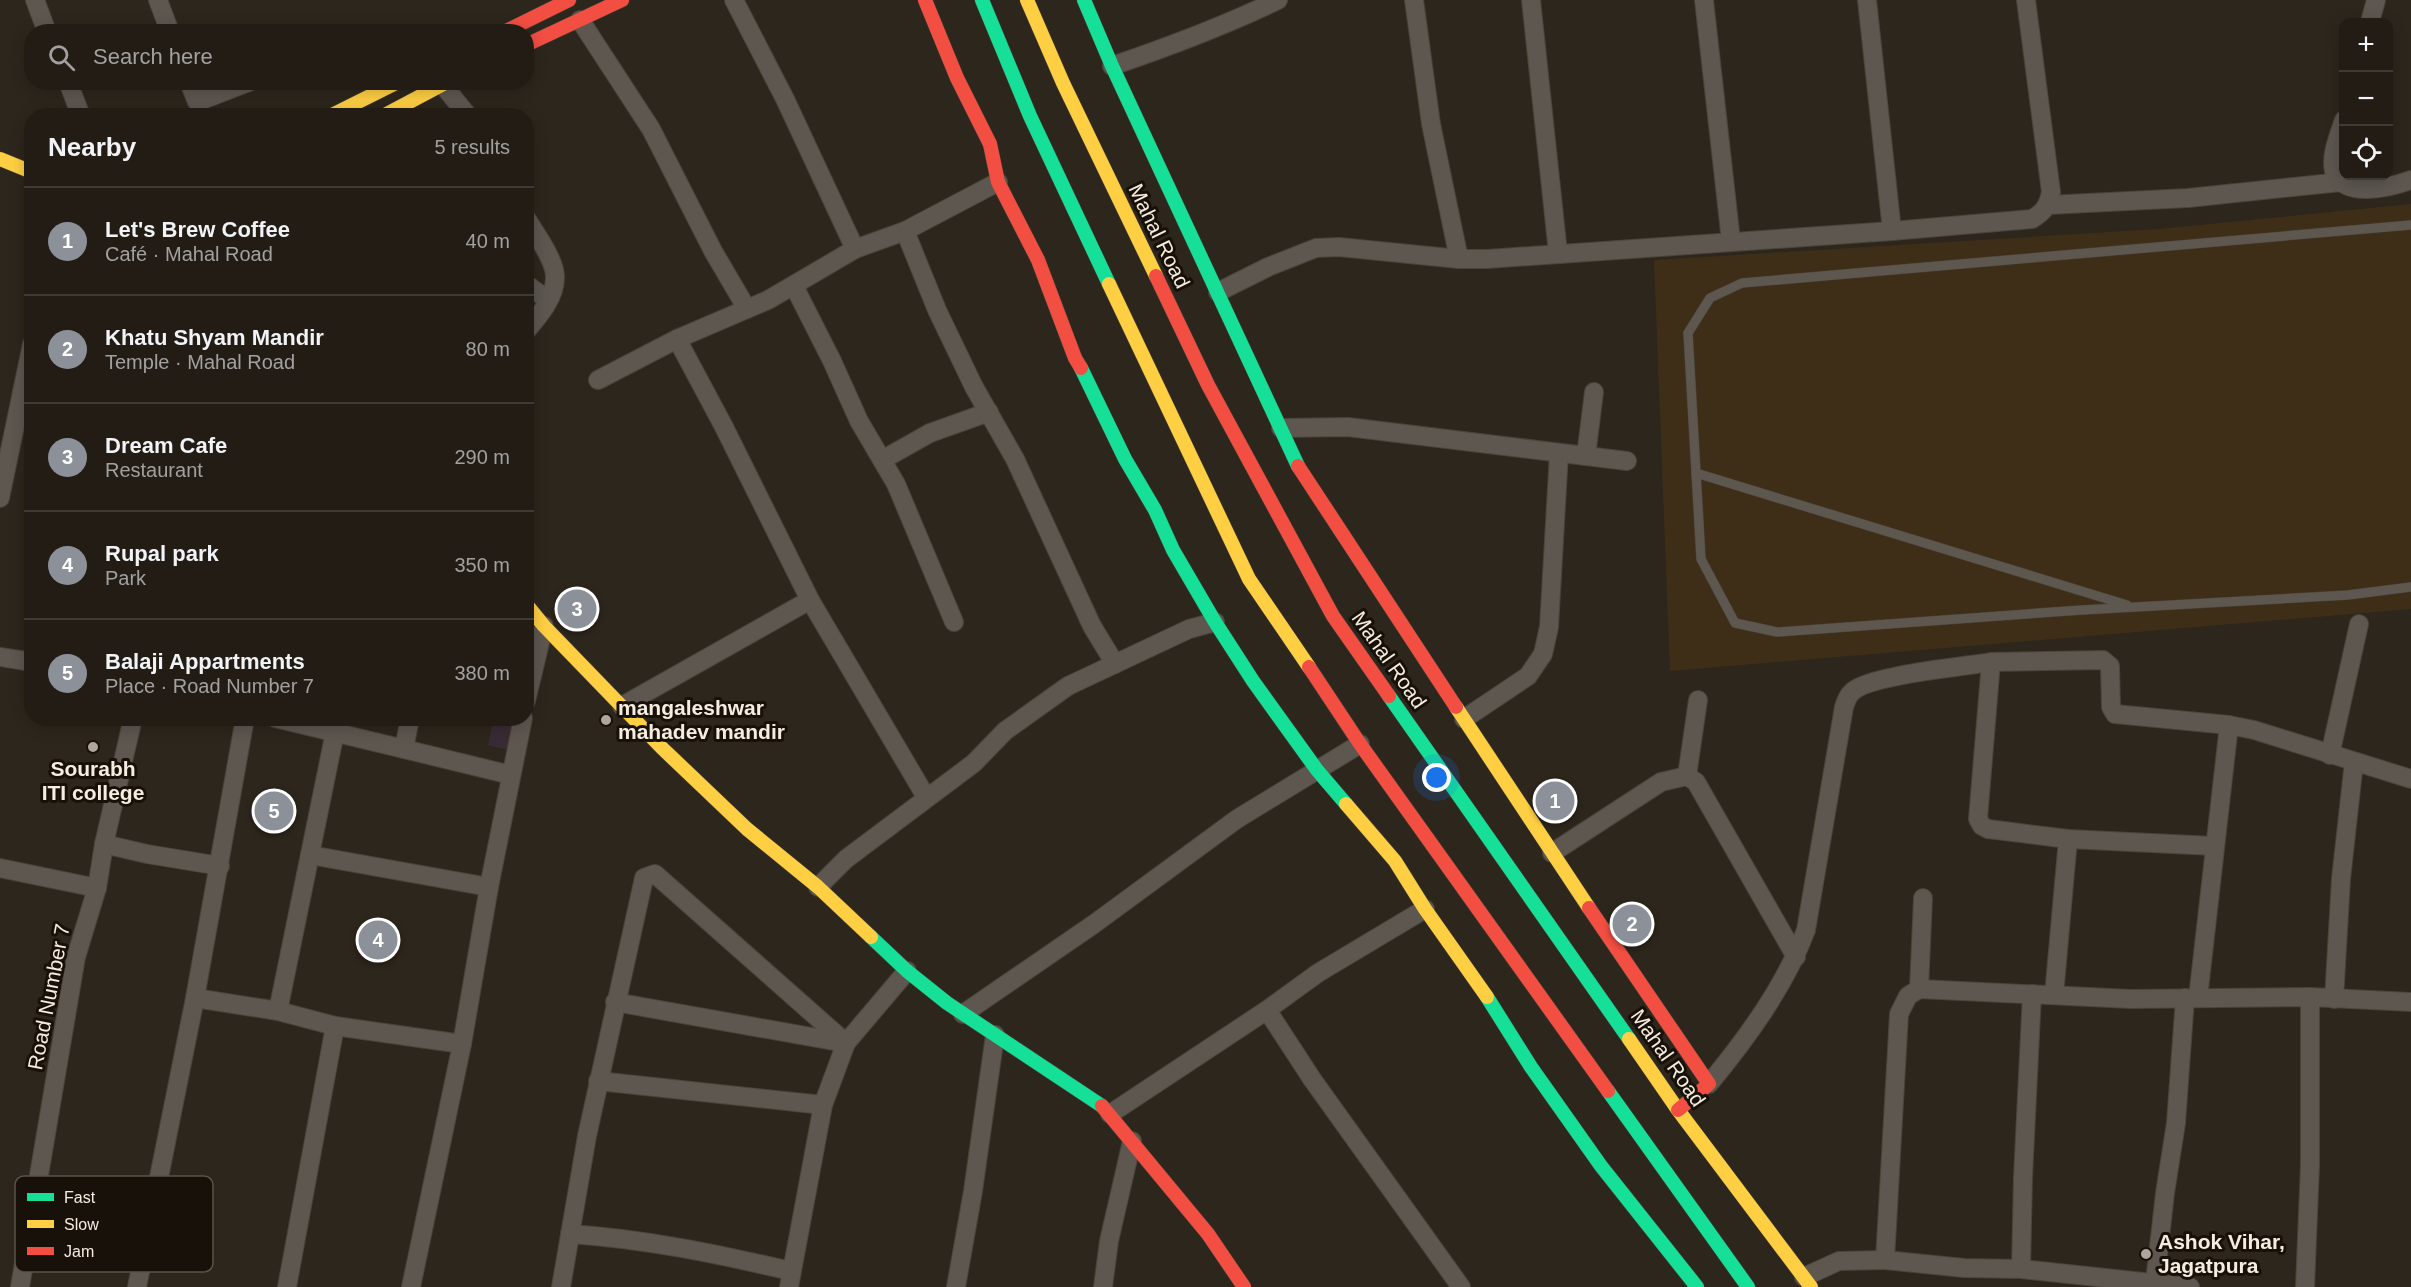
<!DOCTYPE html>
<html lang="en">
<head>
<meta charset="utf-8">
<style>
  :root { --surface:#221c15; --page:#2e2922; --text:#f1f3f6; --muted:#a2a1a0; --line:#3f3a34; --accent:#8c9099 }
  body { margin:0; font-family:Helvetica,sans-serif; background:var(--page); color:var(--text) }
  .controls { position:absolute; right:18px; top:18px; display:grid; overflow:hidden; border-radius:12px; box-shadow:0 3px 15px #0003 }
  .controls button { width:54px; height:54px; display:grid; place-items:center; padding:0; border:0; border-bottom:2px solid var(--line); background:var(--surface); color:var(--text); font:30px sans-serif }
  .you { position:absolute; left:1437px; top:778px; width:21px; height:21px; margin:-15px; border:4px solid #fff; border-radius:50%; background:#1a73e8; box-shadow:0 0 0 9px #1a73e833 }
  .badge { display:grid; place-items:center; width:39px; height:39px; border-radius:50%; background:var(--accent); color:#fff; font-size:20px; font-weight:700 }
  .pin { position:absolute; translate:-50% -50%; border:3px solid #fff; box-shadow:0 2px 6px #0006 }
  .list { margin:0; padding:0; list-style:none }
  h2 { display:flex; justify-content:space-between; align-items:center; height:78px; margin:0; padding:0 24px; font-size:26px }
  h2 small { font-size:20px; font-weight:400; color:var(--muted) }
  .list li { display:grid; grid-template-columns:39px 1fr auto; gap:18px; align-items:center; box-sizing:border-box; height:108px; padding:0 24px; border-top:2px solid var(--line) }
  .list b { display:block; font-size:22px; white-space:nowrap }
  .list p { margin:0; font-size:20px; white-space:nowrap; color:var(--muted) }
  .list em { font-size:20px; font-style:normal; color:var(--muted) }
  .icon { flex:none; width:33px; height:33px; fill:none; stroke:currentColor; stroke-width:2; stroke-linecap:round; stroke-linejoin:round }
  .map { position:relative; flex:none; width:2411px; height:1287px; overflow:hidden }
  .search { position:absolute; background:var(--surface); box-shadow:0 3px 15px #0003; left:24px; top:24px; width:510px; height:66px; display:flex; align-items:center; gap:15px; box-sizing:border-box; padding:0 21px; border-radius:24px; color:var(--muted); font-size:22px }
  .panel { position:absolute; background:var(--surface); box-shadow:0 3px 15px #0003; left:24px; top:108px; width:510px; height:618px; border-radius:24px }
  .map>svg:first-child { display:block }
  .commercial { fill:#392b34 }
  .built { fill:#3f2e17 }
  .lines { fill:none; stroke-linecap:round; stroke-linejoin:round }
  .lane-casing { stroke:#4a433b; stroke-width:10 }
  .street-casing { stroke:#4a433b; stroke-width:20 }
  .fast-casing { stroke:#4a433b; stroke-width:15 }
  .slow-casing { stroke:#4a433b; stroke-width:15 }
  .jam-casing { stroke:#4a433b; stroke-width:15 }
  .lane { stroke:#5d5750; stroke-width:9 }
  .street { stroke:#5d5750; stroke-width:18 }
  .fast { stroke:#16e098; stroke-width:14 }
  .slow { stroke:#ffcf43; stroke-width:14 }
  .jam { stroke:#f24e42; stroke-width:14 }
  .poi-dot { fill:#b0a79c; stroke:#171109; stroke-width:2 }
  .labels { text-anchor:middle; stroke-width:6; stroke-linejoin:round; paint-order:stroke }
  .street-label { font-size:21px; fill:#f6ede1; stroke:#171109 }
  .poi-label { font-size:21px; font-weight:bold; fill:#f6ede1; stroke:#171109; text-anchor:start }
  .key { fill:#171109; stroke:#5a534a; stroke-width:1.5 }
  .key-label { font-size:16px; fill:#f6ede1 }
</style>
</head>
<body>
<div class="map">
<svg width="2411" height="1287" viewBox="0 0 2411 1287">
  <rect width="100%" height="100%" fill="#2d261c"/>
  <path class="commercial" d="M493,719H523L516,752L488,745Z"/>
  <path class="built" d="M2411,204V609L1670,671L1654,260L2159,229Z"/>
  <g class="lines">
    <g class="lane-casing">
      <g id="lane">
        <path d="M2411,225L1742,283L1710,298L1688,333L1701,559L1735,623L1777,632L2082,610L2348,595L2411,587"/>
        <path d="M1696,473L2127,605"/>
      </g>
    </g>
    <g class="street-casing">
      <g id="street">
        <path d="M35,0L47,32"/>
        <path d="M158,0L170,32"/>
        <path d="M734,0L785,99L855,249"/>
        <path d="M1414,0L1431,124L1459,259"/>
        <path d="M1531,0L1558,253"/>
        <path d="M1704,0L1731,241"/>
        <path d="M1867,0L1892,231"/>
        <path d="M580,20L651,129L713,251L747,309"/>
        <path d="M2370,22L2376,0"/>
        <path d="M1112,66C1168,47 1224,26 1278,0"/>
        <path d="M68,82L81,116"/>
        <path d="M189,82L197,102L249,82"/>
        <path d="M443,85L468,116"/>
        <path d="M2344,120C2339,135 2330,156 2334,171C2343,200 2392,187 2411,180"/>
        <path d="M2048,205L2188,198L2341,182"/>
        <path d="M526,218C535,233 556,261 555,278C555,298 538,317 526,331"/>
        <path d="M905,231L937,310L974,387L1015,459L1092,626L1115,664"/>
        <path d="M526,284L548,300"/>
        <path d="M794,286L832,361L859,421L896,484L954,622"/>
        <path d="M1218,292L1268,267L1316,248L1339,247L1459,259H1487L1892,231L2032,219C2044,212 2048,206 2051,192L2026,0"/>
        <path d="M677,339L724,427L810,600L926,797"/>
        <path d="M598,380L677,339L768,300L855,249L905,231L998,182"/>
        <path d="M1281,428L1348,427L1627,461"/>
        <path d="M1586,456L1594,392"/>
        <path d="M882,460L930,433L989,412"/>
        <path d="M0,498L32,344"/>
        <path d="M0,657L32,662"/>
        <path d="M526,701L544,626"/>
        <path d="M622,706L810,600"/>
        <path d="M245,718L195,998L278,1011L335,1026L287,1287"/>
        <path d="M275,718L404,749L410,718"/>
        <path d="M1464,719L1528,676L1543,654L1549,627L1559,453"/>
        <path d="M404,749L511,775"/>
        <path d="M2330,755L2359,624"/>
        <path d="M1687,776L1698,700"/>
        <path d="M104,844L147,854L220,866"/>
        <path d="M2214,846L2068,839L1988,829L1982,826L1978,819L1991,662L2103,660L2110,666L2111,707L2115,714L2229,725"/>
        <path d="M1552,853L1661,782L1687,776L1696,782L1796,957"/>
        <path d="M310,855L489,887"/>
        <path d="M0,868L97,888"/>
        <path d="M818,887L846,859L974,763L1005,731L1068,686L1189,629L1215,622"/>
        <path d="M1919,989L1923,898"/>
        <path d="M2054,995L2068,839"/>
        <path d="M2198,998L2229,725L2254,730L2411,779"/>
        <path d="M2334,999L2341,879L2354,762"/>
        <path d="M615,1002L845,1043"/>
        <path d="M1267,1010L1312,1079L1461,1287"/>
        <path d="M278,1011L335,732"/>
        <path d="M963,1014L1094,924L1237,819L1360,744"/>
        <path d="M335,1026L462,1044"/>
        <path d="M598,1081L823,1105"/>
        <path d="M1709,1084C1747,1038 1785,986 1806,930L1844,707C1846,701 1848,695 1853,691C1872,675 1962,667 1991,662"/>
        <path d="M1110,1114L1267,1010L1318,973L1425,909"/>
        <path d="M570,1234C646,1239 717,1254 791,1271"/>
        <path d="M1885,1260L1964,1268L2021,1269L2190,1287"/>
        <path d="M2021,1269L2023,1177L2032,994"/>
        <path d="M1804,1277L1839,1261L1885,1260L1899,1014L1908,996L1919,989L2131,999L2310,997L2411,1002"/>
        <path d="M2155,1282L2165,1193L2176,1123L2185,998"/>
        <path d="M20,1287L76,957L97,888L104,844L133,718"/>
        <path d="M137,1287L195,998"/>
        <path d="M411,1287L462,1044L489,887L523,718"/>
        <path d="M561,1287L587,1136L644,878L655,874L846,1043"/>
        <path d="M789,1287L823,1105L846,1043L907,971"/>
        <path d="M956,1287L973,1191L995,1035"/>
        <path d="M1103,1287L1109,1241L1132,1141"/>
        <path d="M2305,1287L2310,1165V997"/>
      </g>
    </g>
    <g class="fast-casing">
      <g id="fast">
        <path d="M982,0L1030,116L1109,284"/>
        <path d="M1084,0L1112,66L1298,466"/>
        <path d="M1081,368L1125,459L1155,510L1173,550L1215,622L1253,681L1317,770L1346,804"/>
        <path d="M1389,696L1629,1039"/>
        <path d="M871,937L907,971L947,1003L1102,1106"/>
        <path d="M1487,997L1531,1067L1601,1166L1697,1287"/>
        <path d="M1608,1091L1748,1287"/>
      </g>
    </g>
    <g class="slow-casing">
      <g id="slow">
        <path d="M1027,0L1063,83L1156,276"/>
        <path d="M330,116L398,82"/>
        <path d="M383,116L447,82"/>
        <path d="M0,159L32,172"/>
        <path d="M1109,284L1249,579L1309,667"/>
        <path d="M526,604L544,626L662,748L747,829L818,887L871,937"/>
        <path d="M1456,707L1589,908"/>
        <path d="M1346,804L1395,861L1425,909L1487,997"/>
        <path d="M1629,1039L1678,1110L1811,1287"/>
      </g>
    </g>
    <g class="jam-casing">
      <g id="jam">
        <path d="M925,0L957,78L990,144L998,182L1038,260L1075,358L1081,368"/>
        <path d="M504,32L569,0"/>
        <path d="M526,45L622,0"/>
        <path d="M1156,276L1208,385L1333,616L1389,696"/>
        <path d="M1298,466L1456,707"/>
        <path d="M1309,667L1360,744L1608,1091"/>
        <path d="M1589,908L1709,1084L1678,1110"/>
        <path d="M1102,1106L1208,1234L1244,1287"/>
      </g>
    </g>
    <use href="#lane" class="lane"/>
    <use href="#street" class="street"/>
    <use href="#fast" class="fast"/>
    <use href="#slow" class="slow"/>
    <use href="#jam" class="jam"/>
  </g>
  <g class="poi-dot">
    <circle cx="606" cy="720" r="6"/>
    <circle cx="93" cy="747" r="6"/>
    <circle cx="2146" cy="1254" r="6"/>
  </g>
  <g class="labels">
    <g class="street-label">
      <text transform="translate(1159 236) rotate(64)" y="7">Mahal Road</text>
      <text transform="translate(1389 660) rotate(55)" y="7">Mahal Road</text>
      <text transform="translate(49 997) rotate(-79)" y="7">Road Number 7</text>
      <text transform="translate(1668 1058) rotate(55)" y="7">Mahal Road</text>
    </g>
    <g class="poi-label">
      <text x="618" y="715">mangaleshwar<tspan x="618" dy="24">mahadev mandir</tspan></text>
      <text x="93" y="776" text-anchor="middle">Sourabh<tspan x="93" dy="24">ITI college</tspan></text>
      <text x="2158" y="1249">Ashok Vihar,<tspan x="2158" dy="24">Jagatpura</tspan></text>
    </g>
  </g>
  <rect x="15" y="1176" width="198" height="96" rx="9" class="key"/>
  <rect x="27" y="1193" width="27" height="8" fill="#16e098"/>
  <rect x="27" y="1220" width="27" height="8" fill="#ffcf43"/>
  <rect x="27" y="1247" width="27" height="8" fill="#f24e42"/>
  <g class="key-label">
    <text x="64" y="1203">Fast</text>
    <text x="64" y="1230">Slow</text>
    <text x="64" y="1257">Jam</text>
  </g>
</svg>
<div class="controls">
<button>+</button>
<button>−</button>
<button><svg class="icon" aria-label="locate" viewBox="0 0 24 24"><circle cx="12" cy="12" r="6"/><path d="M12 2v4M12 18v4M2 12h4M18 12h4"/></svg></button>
</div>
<div class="you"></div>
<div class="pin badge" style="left:1555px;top:801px">1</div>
<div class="pin badge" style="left:1632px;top:924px">2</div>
<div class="pin badge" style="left:577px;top:609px">3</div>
<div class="pin badge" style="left:378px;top:940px">4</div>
<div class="pin badge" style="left:274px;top:811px">5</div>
<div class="search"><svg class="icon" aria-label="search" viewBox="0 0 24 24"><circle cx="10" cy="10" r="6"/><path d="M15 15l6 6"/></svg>Search here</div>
<section class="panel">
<h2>Nearby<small>5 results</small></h2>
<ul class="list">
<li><span class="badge">1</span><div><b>Let's Brew Coffee</b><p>Café · Mahal Road</p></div><em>40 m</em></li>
<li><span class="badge">2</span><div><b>Khatu Shyam Mandir</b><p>Temple · Mahal Road</p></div><em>80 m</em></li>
<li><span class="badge">3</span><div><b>Dream Cafe</b><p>Restaurant</p></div><em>290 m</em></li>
<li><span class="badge">4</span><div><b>Rupal park</b><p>Park</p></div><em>350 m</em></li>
<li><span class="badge">5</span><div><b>Balaji Appartments</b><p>Place · Road Number 7</p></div><em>380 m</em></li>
</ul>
</section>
</div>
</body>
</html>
